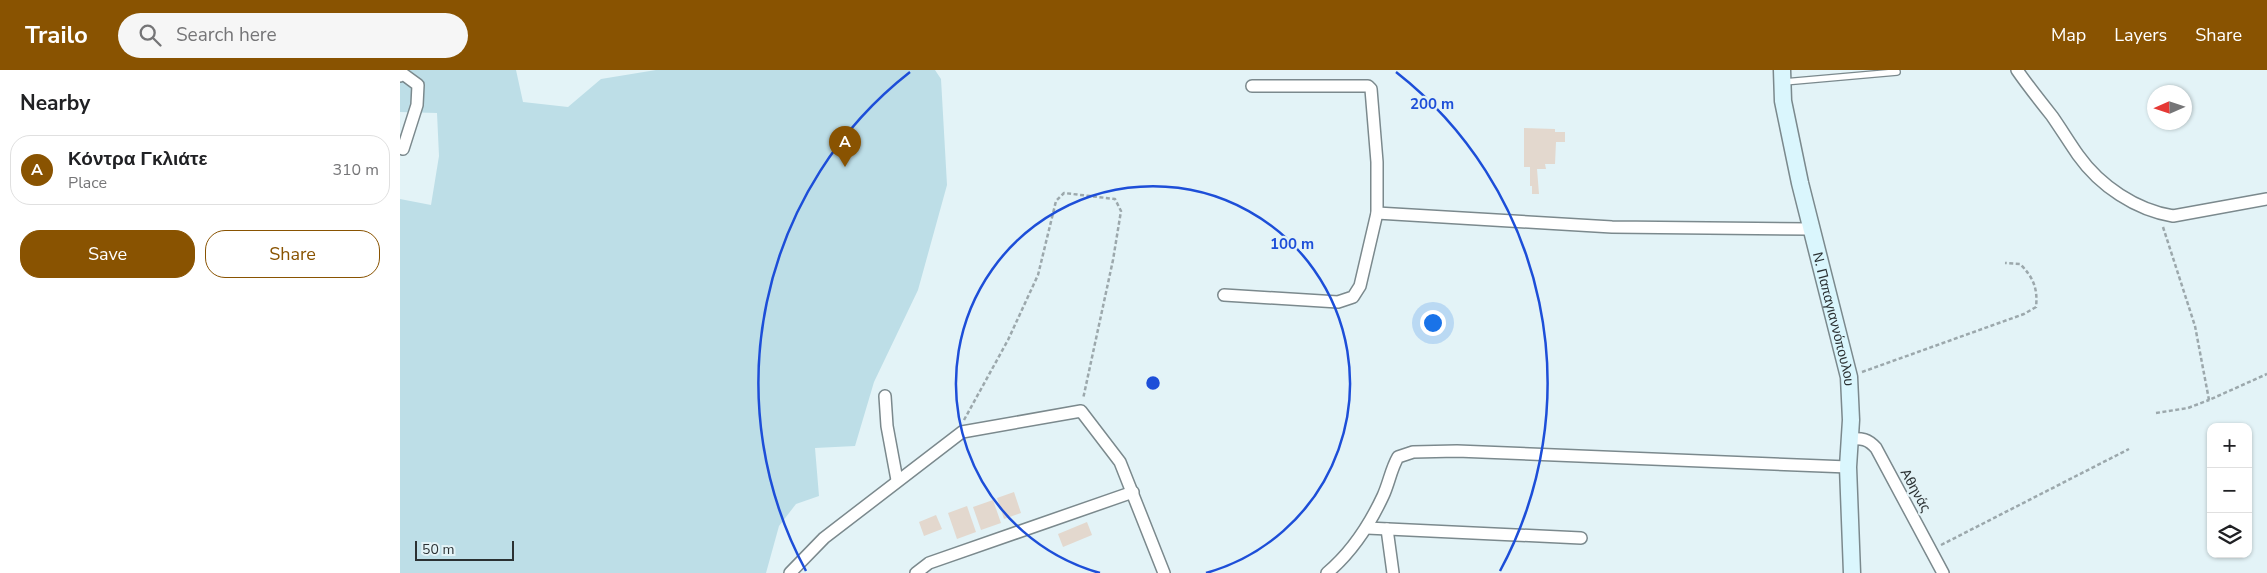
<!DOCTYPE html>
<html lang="en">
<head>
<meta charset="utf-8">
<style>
  :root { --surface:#fff; --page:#f6f6f6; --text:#202124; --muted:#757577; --line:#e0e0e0; --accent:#895301 }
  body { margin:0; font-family:"Nunito Sans",sans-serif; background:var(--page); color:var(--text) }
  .controls { position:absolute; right:15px; bottom:15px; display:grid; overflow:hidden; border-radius:10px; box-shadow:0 1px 4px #0004 }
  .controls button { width:45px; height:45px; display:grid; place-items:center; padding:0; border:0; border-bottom:1px solid var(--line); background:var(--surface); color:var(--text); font:25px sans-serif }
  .compass { position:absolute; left:1747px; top:15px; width:45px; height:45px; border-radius:50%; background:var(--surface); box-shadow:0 1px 4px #0004; rotate:267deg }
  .scale { position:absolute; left:15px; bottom:12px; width:99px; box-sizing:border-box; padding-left:5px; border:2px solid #2b3133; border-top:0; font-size:14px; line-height:18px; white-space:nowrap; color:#2b3133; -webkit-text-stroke:4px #e3f3f7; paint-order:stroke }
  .you { position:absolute; left:1032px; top:252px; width:18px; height:18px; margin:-12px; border:4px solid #fff; border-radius:50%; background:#1a73e8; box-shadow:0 0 0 8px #1a73e833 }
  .badge { display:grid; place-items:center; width:32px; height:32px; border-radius:50%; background:var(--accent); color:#fff; font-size:16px; font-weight:700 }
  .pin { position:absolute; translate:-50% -41px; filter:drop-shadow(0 1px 2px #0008) }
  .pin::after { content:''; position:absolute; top:26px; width:18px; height:15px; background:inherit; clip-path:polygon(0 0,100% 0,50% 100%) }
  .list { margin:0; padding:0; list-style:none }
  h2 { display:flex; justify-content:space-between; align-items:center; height:65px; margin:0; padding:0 20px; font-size:21px }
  h2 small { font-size:16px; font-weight:400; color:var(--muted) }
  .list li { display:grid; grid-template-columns:32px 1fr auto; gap:15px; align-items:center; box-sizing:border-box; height:70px; margin:0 10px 10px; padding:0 10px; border:1px solid var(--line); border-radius:20px }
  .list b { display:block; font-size:19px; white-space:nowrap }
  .list p { margin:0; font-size:16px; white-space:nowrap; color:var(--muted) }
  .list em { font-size:16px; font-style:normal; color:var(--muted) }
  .actions { display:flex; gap:10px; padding:15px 20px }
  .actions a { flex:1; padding:11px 0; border:1px solid var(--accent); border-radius:20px; text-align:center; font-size:18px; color:var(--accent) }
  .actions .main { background:var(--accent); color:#fff }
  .icon { flex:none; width:28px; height:28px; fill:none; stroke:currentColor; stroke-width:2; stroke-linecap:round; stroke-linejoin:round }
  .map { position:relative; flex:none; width:1867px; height:503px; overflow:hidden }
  header { display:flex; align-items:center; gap:30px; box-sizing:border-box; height:70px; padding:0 25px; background:var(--accent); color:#fff }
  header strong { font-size:24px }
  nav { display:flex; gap:28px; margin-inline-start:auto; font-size:18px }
  .search { width:350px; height:45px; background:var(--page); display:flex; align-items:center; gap:12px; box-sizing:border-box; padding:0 18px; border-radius:28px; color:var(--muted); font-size:19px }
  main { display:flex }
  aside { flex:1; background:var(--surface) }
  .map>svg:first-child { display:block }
  .green { fill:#bddee7 }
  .building { fill:#e3d8ce }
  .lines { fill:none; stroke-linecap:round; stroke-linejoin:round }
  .lane-casing { stroke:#7b898d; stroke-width:8 }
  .street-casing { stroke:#7b898d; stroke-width:14 }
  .secondary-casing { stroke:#7b898d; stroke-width:19 }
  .path { stroke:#9ca8ac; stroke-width:2.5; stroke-dasharray:4 2.5; stroke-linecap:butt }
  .lane { stroke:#fff; stroke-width:5.5 }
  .street { stroke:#fff; stroke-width:11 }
  .secondary { stroke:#daf6fd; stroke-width:16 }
  .ring { fill:none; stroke:#1d4ed8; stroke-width:2.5 }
  .labels { text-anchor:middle; stroke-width:4.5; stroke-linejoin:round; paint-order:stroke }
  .street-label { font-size:14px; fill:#2b3133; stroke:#e3f3f7 }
  .centre { fill:#1d4ed8; stroke:#e3f3f7; stroke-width:2.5 }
  .ring-label { font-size:15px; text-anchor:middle; font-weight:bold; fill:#1d4ed8; stroke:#e3f3f7; stroke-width:4.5; stroke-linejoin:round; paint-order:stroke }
</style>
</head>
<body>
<header>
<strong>Trailo</strong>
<div class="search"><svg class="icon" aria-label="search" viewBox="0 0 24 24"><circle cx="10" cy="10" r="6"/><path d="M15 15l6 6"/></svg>Search here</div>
<nav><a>Map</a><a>Layers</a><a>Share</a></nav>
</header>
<main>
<aside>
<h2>Nearby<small></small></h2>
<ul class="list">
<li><span class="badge">A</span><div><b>Κόντρα Γκλιάτε</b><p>Place</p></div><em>310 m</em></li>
</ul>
<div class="actions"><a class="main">Save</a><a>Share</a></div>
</aside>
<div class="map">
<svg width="1867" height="503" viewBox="0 0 1867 503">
  <rect width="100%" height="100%" fill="#e3f3f7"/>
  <path class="green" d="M0,0H116L123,32L168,37L201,9L256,0H535L541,9L547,115L518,220L474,312L455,376L415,378L419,426L396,434L379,456L366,503H0V129L31,135L39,86L37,43L0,42Z"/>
  <g class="building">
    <path d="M1124,58L1155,59V62H1165V72H1156L1155,94H1145L1146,99H1137L1139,124H1132V116H1130V97H1124Z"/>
    <path d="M614,422L621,443L604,449L597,428Z"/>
    <path d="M593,430L601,453L581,460L573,437Z"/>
    <path d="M567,436L576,462L557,469L548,443Z"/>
    <path d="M536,445L542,459L524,466L519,452Z"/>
    <path d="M687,452L692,465L663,477L658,464Z"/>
  </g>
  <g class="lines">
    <g class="lane-casing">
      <path id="lane" d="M1384,12L1497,2"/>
    </g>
    <g class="street-casing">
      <g id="street">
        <path d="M1617,0C1628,16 1640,31 1652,46C1661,59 1669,72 1678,85C1700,116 1736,140 1773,146L1867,129"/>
        <path d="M0,6L3,4L18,15L17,35L3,79"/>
        <path d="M977,143L1212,157L1410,159"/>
        <path d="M824,225L938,232L953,227L960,216L977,143V92L971,19L968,16H852"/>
        <path d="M485,326L487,356L497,410"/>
        <path d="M1450,369C1462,368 1468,369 1476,378L1543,503"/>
        <path d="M967,458L1181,468"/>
        <path d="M987,459L993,503"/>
        <path d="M390,503L424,468L562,362L681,341L720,392L764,503"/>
        <path d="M516,503L529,493L733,422"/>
        <path d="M927,503C952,482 969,456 983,426C989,413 991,399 998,387L1013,382L1057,381L1448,397"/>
      </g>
    </g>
    <g class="secondary-casing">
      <g id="secondary">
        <path id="s1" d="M1382,0L1383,31L1400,113L1449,307L1451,350L1448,397L1452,503"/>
      </g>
    </g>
    <g class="path">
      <path d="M1763,157L1795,256L1809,330L1867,304"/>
      <path d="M1462,302L1624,244L1636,237C1638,218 1633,207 1620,194L1605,193"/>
      <path d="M1756,343L1788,338L1809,330"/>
      <path d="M564,350L608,270L638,205L656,131L664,123L715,129L721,141L713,190L683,329"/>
      <path d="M1541,475L1729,379"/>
    </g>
    <use href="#lane" class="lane"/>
    <use href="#street" class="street"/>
    <use href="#secondary" class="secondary"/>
  </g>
  <g class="ring">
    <path d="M700 503A197 197 0 1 1 806 503"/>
    <path d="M406 501A395 395 0 0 1 510 2M996 2A395 395 0 0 1 1100 501"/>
  </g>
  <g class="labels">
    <g class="street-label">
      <text dy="5" stroke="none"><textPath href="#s1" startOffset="255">Ν. Παπαγιαννόπουλου</textPath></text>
      <text transform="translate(1516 420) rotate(61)" y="5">Αθηνάς</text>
    </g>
  </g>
  <circle cx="753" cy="313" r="8" class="centre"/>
  <g class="ring-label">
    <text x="1032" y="39">200 m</text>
    <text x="892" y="179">100 m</text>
  </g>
</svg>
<div class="controls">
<button>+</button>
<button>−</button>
<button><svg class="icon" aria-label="layers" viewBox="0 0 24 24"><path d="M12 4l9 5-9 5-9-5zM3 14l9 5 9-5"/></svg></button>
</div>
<svg class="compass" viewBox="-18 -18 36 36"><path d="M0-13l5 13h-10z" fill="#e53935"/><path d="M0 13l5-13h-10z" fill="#757577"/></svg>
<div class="scale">50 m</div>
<div class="you"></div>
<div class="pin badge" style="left:445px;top:97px">A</div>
</div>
</main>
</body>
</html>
